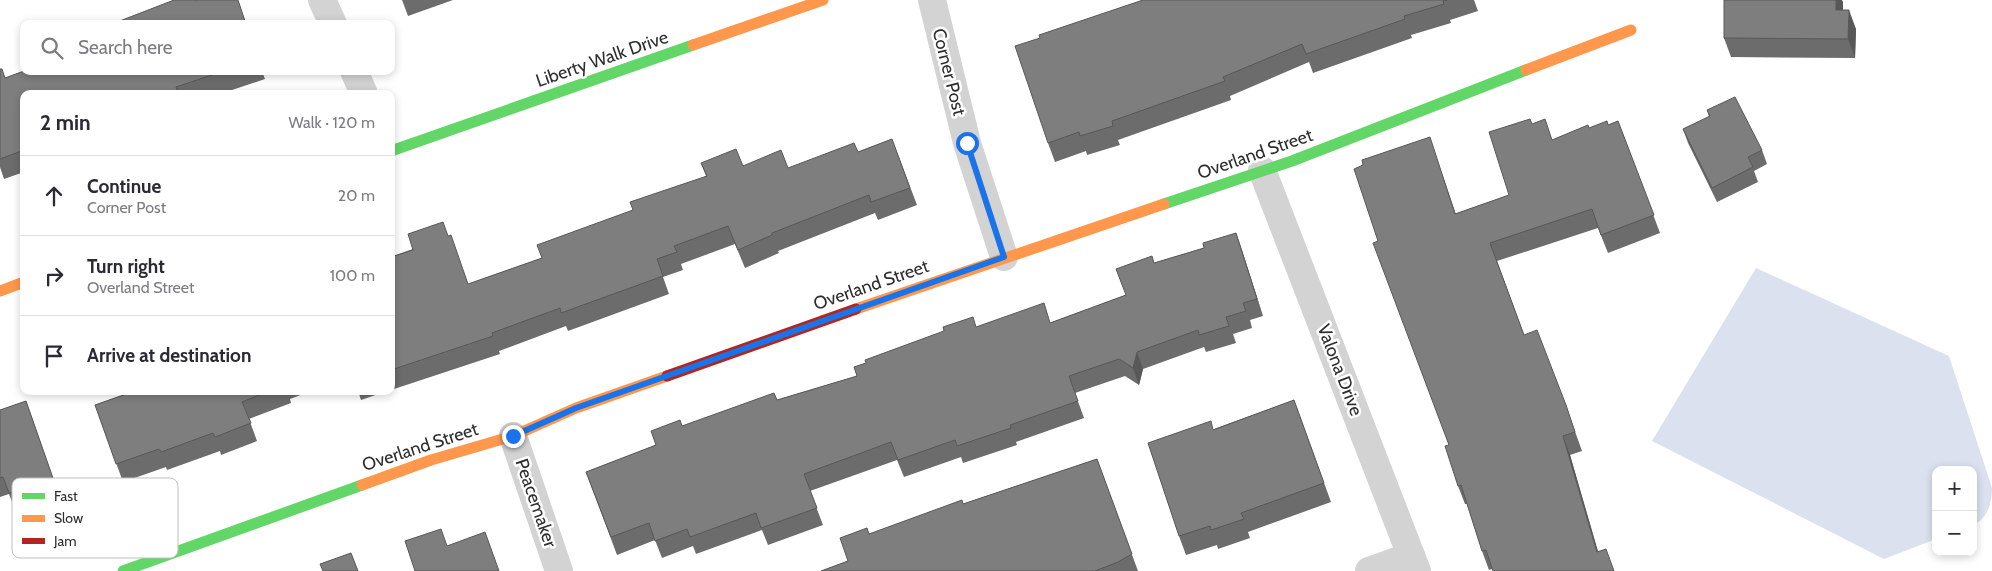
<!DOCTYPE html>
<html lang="en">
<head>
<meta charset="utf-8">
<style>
  :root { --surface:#fff; --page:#f7f7f7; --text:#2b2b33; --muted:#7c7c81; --line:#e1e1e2 }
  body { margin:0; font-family:Cabin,sans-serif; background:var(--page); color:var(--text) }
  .controls { position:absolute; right:15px; bottom:15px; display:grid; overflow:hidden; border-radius:10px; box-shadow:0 2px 8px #0003 }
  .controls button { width:45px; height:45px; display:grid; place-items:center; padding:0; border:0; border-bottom:1px solid var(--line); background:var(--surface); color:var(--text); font:25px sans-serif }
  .stop { position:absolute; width:15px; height:15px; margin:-11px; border:4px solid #1a73e8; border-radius:50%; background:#fff }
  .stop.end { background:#1a73e8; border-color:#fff; box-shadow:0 1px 5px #0008 }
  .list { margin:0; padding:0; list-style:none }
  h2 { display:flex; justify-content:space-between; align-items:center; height:65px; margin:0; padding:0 20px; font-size:21px }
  h2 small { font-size:16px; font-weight:400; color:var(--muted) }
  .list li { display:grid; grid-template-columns:32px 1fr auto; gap:15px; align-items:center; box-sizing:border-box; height:80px; padding:0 20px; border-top:1px solid var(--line) }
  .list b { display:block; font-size:19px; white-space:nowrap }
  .list p { margin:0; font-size:16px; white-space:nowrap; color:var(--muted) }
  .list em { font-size:16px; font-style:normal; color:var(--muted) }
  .icon { flex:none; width:28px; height:28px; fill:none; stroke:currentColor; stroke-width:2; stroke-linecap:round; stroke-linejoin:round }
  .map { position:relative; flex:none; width:1992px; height:571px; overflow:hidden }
  .search { position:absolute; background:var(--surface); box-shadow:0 2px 8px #0003; left:20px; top:20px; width:375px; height:55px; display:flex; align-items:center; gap:12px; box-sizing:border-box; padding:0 18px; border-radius:10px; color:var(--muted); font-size:19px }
  .panel { position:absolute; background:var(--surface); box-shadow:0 2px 8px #0003; left:20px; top:90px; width:375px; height:305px; border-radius:10px }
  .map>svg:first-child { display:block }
  .water { fill:#dbe1ef }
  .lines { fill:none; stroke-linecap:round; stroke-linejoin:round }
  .street { stroke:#d3d3d3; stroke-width:28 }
  .fast { stroke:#63d668; stroke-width:11 }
  .slow { stroke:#ff974d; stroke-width:11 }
  .jam { stroke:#b3261e; stroke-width:11 }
  .wall { fill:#6c6c6c }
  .shaded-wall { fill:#585858 }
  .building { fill:#7e7e7e; stroke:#585858 }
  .route { stroke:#1a73e8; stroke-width:6 }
  .labels { text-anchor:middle; stroke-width:5; stroke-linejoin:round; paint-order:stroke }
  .street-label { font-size:18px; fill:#2e2e2e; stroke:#fff }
  .key { fill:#fff; stroke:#c0c0c0; stroke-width:1 }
  .key-label { font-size:14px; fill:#2e2e2e }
</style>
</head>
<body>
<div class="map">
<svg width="1992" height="571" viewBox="0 0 1992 571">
  <rect width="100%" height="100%" fill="#fff"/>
  <path class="water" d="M1756,268L1949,356L1992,488C1992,502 1988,519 1973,525V470H1936V539L1884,559L1652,441Z"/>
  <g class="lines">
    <g class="street">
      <path d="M322,0L333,24"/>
      <path d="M932,0L967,143L1004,257"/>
      <path d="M354,71L364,94"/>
      <path d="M1262,170L1417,571"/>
      <path d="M513,436L559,571"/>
      <path d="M1369,571L1411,556"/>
    </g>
    <g class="fast">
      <path d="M391,151L693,45"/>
      <path d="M1164,204L1292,161L1526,70"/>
      <path d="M123,571L362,485"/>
    </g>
    <g class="slow">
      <path d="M693,45L823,0"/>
      <path d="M1526,70L1631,30"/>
      <path d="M0,291L24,282"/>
      <path d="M856,309L1164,204"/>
      <path d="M362,485L431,460L513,436L576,408L667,376"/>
    </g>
    <path class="jam" d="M667,376L856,309"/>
  </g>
  <g class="wall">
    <path d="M402,0H453L408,16Z"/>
    <path d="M1143,0H1474L1478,11L1450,20L1451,23L1411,35L1412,38L1313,73L1309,62L1230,96L1231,100L1118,140L1120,145L1087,155L1086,151L1055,162L1048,143L1040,38Z"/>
    <path d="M1843,2V10L1856,29L1855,58L1731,57L1724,38Z"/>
    <path d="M0,69L5,78L24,71H262L265,79L220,94H24V172L4,179L0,167Z"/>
    <path d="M1707,110L1762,150L1767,164L1754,171L1758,182L1717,202L1688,143L1683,129L1709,117Z"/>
    <path d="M1618,121L1660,233L1608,253L1598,228L1497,261L1524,335L1572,423L1582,451L1570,455L1598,551L1614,571L1492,569L1489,570L1482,551L1467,504H1465L1458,486L1449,445L1378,241L1436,156L1455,214L1509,195L1532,124L1552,140L1589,128L1608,125Z"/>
    <path d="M892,139L917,205L878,220L875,213L778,251L779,253L745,268L735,244L681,264L683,270L663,277L669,294L568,331L566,326L499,351L500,354L391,390V257L448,236L468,284L542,258L633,210L706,176L701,163L743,166L788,168L858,152Z"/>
    <path d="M1236,233L1263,316L1250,320L1252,328L1233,334L1236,343L1206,352L1204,347L1143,369L1139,385L1125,376L1075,393L1084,418L1016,442L1017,445L963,463L961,457L904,477L897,460L810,491L823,525L768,545L762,530L696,554L693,546L662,558L655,540L617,555L586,472L656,445L682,426L777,400L857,376L976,327L1050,323L1126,295L1154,263L1204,248Z"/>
    <path d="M128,391H311L290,399L291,403L249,419L257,441L221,455L220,451L167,470L166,467L123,482L95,405L129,393Z"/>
    <path d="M358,391H387L361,400Z"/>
    <path d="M1294,400L1331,502L1248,532L1250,538L1218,549L1217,545L1186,555L1179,536L1214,429Z"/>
    <path d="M26,401L60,498L57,499L62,511L30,522L25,507L15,510L9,494L0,497V410Z"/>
    <path d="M1097,459L1138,571H821L848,561L869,534L963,504Z"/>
  </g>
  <g class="shaded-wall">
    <path d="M1836,0H1842L1843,2V29L1836,10Z"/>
    <path d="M1849,10L1856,29L1855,58L1848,39Z"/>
    <path d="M1430,137L1436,156L1462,232L1455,214Z"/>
    <path d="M1236,233L1242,250L1263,316L1257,299Z"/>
    <path d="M1137,352L1143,369L1139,385L1133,368Z"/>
    <path d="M1563,436L1570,455L1603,570L1597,552Z"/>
  </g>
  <g class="building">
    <path d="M174,0H195V1L198,0H238L246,24H112Z"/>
    <path d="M1143,0H1447L1443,1L1444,4L1404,16L1405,19L1306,54L1302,44L1223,77L1225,81L1112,121L1113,126L1080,136L1079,132L1048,143L1015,46L1040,38L1039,35Z"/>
    <path d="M1724,0H1836V10H1849L1848,39L1724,38Z"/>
    <path d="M0,69H2L5,78L24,71H224L176,87L179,94H24V150L0,159Z"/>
    <path d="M1735,97L1762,150L1748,157L1753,167L1712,188L1683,129L1710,116L1707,110Z"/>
    <path d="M1530,119L1532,124L1545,119L1552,140L1588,125L1589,128L1607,121L1608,125L1618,121L1654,215L1601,235L1592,209L1490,243L1524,335L1537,330L1566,405L1575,432L1563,436L1597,552L1606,549L1614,571H1493L1486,550L1482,551L1461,485L1458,486L1445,446L1449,445L1373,243L1378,241L1354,169L1363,165L1362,160L1430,137L1455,214L1509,195L1489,132Z"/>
    <path d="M892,139L910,188L871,202L869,195L772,233V235L738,250L728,226L674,246L677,252L657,259L663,276L561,313L560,308L492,333L493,336L391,370V257L413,250L408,234L443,222L448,236L451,235L468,284L542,258L537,245L633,210L630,202L707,176L701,163L736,149L743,166L781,150L788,168L854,143L858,152Z"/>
    <path d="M1236,233L1257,299L1243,303L1246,311L1226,317L1229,326L1199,335L1198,330L1137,352L1133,368L1119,359L1069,376L1078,401L1010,425L1011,428L957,446L955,440L898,460L891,442L804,474L817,508L761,528L756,513L690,537L687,529L655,541L649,523L611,537L586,472L656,445L651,431L680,420L682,426L774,393L777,400L857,376L854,367L866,363L865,360L944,331L943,327L973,317L976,327L1044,303L1050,323L1126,295L1116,269L1152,256L1154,263L1204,248L1203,243Z"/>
    <path d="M128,391H269L242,402L251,423L215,437L213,433L161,452L159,449L116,464L95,405L129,393Z"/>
    <path d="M1294,400L1324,483L1241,513L1244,519L1211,530L1210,526L1179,536L1148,443L1211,421L1213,430Z"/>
    <path d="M26,401L54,481L51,482L55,495L24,505L19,490L9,493L3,477L0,478V410Z"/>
    <path d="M1097,459L1132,554L1118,562L1095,571H821L848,561L840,538L867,528L869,534L962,500L963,504Z"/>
    <path d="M441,529L447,546L485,532L499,571H415L405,541Z"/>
    <path d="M351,553L358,571H323L320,564Z"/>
  </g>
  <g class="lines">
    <path class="route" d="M513,436L576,408L1004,257L967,143"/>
  </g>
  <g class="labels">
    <g class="street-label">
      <text transform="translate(602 59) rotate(-19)" y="6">Liberty Walk Drive</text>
      <text transform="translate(949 72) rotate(76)" y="6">Corner Post</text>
      <text transform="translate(1255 154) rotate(-19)" y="6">Overland Street</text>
      <text transform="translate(871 285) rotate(-19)" y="6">Overland Street</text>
      <text transform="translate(1340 370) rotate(69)" y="6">Valona Drive</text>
      <text transform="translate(420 447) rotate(-18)" y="6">Overland Street</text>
      <text transform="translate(536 503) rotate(71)" y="6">Peacemaker</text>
    </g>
  </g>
  <rect x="12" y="478" width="166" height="80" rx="8" class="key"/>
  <rect x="22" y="493" width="23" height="6" fill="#63d668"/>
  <rect x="22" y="515" width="23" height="7" fill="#ff974d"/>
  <rect x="22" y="538" width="23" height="6" fill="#b3261e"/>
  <g class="key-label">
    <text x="54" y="501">Fast</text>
    <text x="54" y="523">Slow</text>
    <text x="54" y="546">Jam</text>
  </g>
</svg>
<div class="controls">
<button>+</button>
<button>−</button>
</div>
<div class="stop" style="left:967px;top:143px"></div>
<div class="stop end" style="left:513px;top:436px"></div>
<div class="search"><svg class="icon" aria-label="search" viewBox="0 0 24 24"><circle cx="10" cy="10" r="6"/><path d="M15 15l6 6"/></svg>Search here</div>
<section class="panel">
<h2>2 min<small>Walk · 120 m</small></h2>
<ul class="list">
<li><svg class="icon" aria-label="ahead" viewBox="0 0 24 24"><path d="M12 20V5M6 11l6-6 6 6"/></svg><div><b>Continue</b><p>Corner Post</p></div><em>20 m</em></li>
<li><svg class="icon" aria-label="right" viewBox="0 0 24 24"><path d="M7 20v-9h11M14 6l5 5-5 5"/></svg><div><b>Turn right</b><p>Overland Street</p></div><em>100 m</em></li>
<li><svg class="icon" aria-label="arrive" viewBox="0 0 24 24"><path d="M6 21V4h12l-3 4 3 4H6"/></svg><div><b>Arrive at destination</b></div></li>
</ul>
</section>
</div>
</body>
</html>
